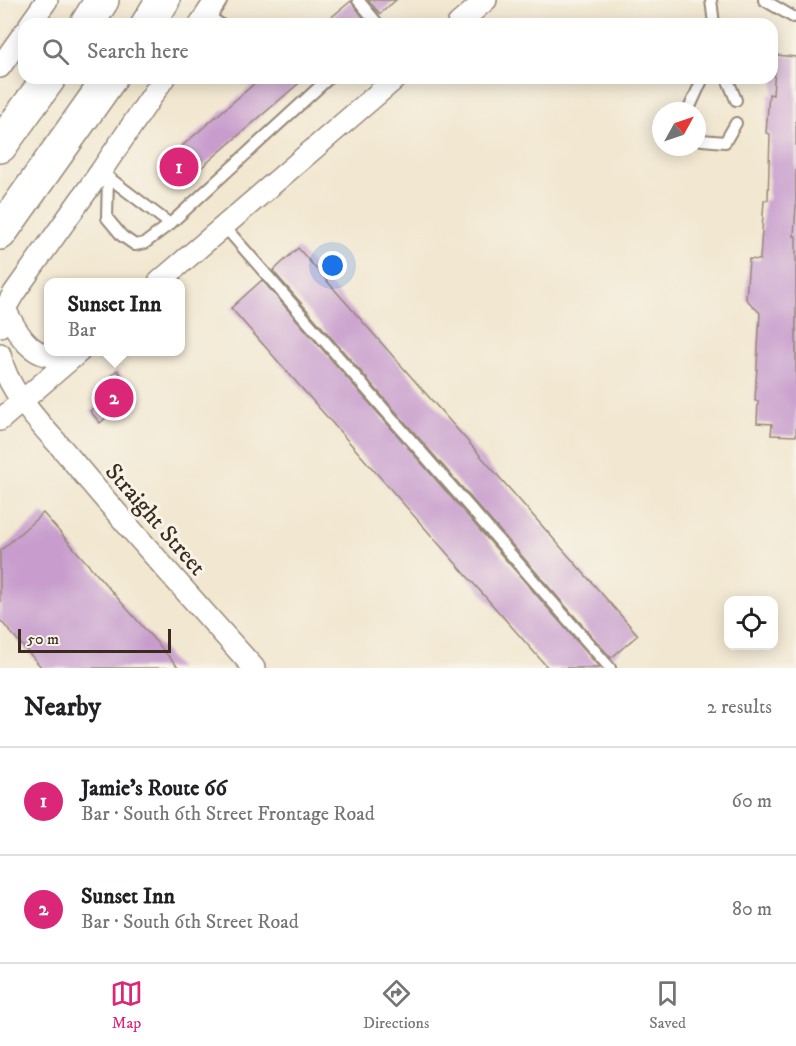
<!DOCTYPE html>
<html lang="en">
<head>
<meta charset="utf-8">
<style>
  :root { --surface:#fff; --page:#f2f2f2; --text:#202124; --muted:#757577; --line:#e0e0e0; --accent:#db2777 }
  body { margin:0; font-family:"IM FELL DW Pica",serif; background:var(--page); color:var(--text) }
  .controls { position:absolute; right:18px; bottom:18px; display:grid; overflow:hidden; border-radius:12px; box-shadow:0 3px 15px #0003 }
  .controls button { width:54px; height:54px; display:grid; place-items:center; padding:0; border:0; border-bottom:2px solid var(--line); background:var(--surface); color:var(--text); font:30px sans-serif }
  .compass { position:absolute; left:652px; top:102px; width:54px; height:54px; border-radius:50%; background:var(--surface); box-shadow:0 3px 15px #0003; rotate:50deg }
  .scale { position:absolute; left:18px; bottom:15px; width:153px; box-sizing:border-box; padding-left:6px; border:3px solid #3b2a1e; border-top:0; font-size:16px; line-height:21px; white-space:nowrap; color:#3b2a1e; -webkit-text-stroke:4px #f7f3e8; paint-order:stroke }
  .you { position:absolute; left:333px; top:266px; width:21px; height:21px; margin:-15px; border:4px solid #fff; border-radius:50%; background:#1a73e8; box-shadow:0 0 0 9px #1a73e833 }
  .badge { display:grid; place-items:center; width:39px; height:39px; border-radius:50%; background:var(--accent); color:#fff; font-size:20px; font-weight:700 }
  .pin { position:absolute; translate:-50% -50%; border:3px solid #fff; box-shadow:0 2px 6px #0006 }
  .popup { position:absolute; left:44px; top:278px; width:141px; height:78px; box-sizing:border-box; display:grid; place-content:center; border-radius:12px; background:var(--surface); filter:drop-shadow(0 2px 4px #0005); font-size:20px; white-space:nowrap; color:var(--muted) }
  .popup b { font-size:22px; color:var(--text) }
  .popup::after { content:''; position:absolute; left:50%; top:100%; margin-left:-12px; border:12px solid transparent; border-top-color:var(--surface) }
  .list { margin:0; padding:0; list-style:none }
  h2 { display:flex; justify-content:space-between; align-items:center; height:78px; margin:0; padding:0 24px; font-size:26px }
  h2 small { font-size:20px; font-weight:400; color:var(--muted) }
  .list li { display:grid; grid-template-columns:39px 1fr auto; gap:18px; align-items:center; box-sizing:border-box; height:108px; padding:0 24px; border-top:2px solid var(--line) }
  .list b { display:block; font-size:22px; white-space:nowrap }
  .list p { margin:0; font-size:20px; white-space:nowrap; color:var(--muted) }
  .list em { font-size:20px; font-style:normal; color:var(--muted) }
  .icon { flex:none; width:33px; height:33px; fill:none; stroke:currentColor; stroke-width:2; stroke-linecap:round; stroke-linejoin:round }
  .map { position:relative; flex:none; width:796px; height:668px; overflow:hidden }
  .search { position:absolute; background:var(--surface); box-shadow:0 3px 15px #0003; left:18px; right:18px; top:18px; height:66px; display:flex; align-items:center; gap:15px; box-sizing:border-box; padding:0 21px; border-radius:18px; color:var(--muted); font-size:22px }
  .sheet { height:294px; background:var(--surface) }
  nav { display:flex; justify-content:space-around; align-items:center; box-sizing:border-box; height:84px; border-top:2px solid var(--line); background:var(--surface); font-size:16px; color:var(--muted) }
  nav a { display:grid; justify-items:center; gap:3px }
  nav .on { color:var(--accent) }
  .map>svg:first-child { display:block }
  .building { fill:#c89dcd }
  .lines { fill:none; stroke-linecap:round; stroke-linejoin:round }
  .lane-casing { stroke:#968877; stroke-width:14 }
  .street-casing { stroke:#968877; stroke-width:24 }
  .primary-casing { stroke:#968877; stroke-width:36 }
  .lane { stroke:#fff; stroke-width:10 }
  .street { stroke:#fff; stroke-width:21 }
  .primary { stroke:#fff; stroke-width:33 }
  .labels { text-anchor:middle; stroke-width:6; stroke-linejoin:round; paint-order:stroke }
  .street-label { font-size:24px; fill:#3b2a1e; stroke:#f7f3e8 }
</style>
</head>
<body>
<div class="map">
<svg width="796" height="668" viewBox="0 0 796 668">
  <rect width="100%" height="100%" fill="#f7f3e8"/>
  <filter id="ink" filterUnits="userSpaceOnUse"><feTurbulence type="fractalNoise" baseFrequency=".0167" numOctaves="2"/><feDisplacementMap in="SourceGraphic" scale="12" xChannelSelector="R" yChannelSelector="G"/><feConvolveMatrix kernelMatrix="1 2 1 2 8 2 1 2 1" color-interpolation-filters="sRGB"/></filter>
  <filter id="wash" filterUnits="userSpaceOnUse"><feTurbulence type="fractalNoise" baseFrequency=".008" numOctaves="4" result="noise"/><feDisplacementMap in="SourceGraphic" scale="24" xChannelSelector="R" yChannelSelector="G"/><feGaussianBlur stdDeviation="1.35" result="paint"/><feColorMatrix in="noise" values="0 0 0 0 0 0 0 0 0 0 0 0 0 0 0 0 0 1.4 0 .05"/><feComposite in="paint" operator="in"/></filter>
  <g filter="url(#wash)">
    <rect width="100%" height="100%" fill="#f2e7d0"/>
    <g id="blocks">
      <g class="building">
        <path d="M368,0H396L380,14Z"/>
        <path d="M351,1L368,24H323Z"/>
        <path d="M776,55L796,57V206L794,236H796V436L771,435L772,424L757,423L758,401H755L760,313L746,299L749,259L760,260L764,200H768L770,134L766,133L769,94L773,95Z"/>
        <path d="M261,78H305L180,186L161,164Z"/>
        <path d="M298,248L638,635L611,658L273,271Z"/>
        <path d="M262,280L600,668H548L231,308Z"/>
        <path d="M117,370L135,392L100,423L90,411L113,390L105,381Z"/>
        <path d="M43,513L179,668H42L0,620V551Z"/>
      </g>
    </g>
  </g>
  <g filter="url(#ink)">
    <use href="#blocks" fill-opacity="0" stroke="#968877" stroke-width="1.5"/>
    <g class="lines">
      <g class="lane-casing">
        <g id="lane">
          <path d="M358,0L378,24"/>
          <path d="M711,0L714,24"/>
          <path d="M764,0L793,17"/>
          <path d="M206,14L220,24"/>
          <path d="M727,78L736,100"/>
          <path d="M688,111L703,78"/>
          <path d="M697,137L702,140L725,142L736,123"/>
          <path d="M170,224L108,177L107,218L122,236L135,245L145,243L170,224L329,78"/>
          <path d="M224,226L610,668"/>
        </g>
      </g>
      <g class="street-casing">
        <g id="street">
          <path d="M30,24L47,0"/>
          <path d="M200,24L216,0"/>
          <path d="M458,24L486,0"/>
          <path d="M0,67L24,33"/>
          <path d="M159,282L396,78"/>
          <path d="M5,309C15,329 29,356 54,356C62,356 70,353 78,352"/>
          <path d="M0,326L7,305L14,293L101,171L164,78"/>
          <path d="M0,354C7,393 46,429 71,459C130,530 192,599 254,668"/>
          <path d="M0,420L79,352"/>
        </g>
      </g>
      <g class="primary-casing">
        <g id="primary">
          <path d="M87,24L102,0"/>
          <path d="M148,24L163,0"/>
          <path d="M0,146L49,78"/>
          <path d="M0,233L110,78"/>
        </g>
      </g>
      <use href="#lane" class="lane"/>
      <use href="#street" class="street"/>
      <use href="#primary" class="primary"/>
    </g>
  </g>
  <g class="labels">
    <g class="street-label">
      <text transform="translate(156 519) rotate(49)" y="8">Straight Street</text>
    </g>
  </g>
</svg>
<div class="controls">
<button><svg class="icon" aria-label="locate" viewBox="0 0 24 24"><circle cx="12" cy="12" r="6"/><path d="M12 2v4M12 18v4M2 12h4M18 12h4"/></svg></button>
</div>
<svg class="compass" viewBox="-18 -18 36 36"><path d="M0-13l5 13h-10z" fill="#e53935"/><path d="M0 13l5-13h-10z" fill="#757577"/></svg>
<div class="scale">50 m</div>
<div class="you"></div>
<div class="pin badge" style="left:179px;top:167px">1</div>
<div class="pin badge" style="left:114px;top:398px">2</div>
<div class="popup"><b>Sunset Inn</b>Bar</div>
<div class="search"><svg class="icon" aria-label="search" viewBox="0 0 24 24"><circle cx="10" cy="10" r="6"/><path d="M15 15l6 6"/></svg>Search here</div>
</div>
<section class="sheet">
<h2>Nearby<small>2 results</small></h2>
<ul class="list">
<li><span class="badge">1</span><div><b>Jamie's Route 66</b><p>Bar · South 6th Street Frontage Road</p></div><em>60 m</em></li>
<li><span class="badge">2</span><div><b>Sunset Inn</b><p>Bar · South 6th Street Road</p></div><em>80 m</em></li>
</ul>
</section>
<nav>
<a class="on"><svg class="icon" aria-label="map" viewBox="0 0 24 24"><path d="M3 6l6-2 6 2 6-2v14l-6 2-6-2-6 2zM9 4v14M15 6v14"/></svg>Map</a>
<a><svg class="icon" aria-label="directions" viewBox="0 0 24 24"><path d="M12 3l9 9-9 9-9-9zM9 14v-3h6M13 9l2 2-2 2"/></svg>Directions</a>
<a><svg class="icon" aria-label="saved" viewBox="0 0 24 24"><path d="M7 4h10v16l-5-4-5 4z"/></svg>Saved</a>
</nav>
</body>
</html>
